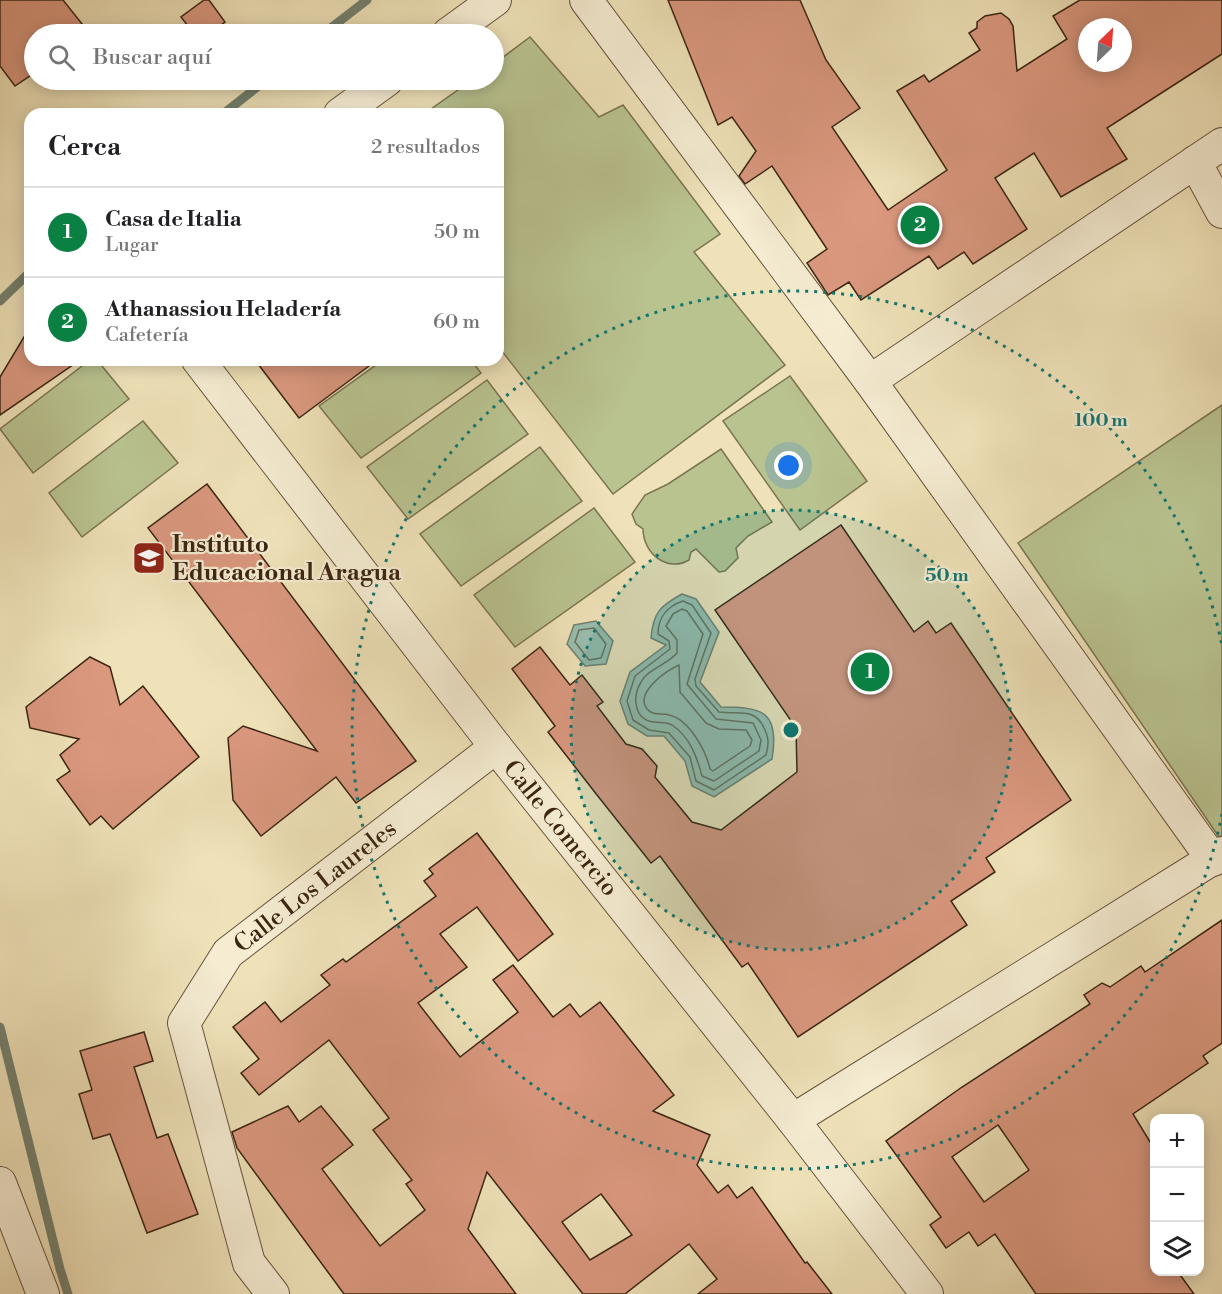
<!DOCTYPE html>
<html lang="es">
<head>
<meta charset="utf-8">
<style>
  :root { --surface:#fff; --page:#f2f2f2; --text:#202124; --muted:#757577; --line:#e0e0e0; --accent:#0b8043 }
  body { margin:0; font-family:"Libre Bodoni",serif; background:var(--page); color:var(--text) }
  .controls { position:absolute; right:18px; bottom:18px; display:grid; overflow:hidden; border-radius:12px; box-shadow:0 3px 15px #0003 }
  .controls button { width:54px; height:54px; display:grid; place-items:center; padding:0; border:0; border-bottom:2px solid var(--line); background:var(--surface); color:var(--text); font:30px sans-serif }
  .compass { position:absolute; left:1078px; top:18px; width:54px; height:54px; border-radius:50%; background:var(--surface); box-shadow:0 3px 15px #0003; rotate:25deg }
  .you { position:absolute; left:789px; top:466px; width:21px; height:21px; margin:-15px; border:4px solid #fff; border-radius:50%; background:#1a73e8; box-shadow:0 0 0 9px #1a73e833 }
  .badge { display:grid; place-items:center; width:39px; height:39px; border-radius:50%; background:var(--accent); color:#fff; font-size:20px; font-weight:700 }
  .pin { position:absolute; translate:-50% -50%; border:3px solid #fff; box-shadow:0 2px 6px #0006 }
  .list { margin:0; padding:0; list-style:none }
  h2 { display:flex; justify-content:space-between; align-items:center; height:78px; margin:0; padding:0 24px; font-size:26px }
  h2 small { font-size:20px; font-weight:400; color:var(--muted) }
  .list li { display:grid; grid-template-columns:39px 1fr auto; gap:18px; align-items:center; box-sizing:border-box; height:90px; padding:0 24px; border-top:2px solid var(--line) }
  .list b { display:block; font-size:22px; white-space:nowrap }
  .list p { margin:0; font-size:20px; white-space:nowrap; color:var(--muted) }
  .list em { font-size:20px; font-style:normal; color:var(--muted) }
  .icon { flex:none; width:33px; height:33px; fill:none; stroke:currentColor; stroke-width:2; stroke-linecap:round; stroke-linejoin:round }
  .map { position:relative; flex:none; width:1222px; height:1294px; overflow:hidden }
  .search { position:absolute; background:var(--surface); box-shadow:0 3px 15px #0003; left:24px; top:24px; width:480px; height:66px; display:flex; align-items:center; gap:15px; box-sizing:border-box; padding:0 21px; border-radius:33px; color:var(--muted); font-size:22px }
  .panel { position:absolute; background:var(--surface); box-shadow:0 3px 15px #0003; left:24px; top:108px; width:480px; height:258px; border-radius:18px }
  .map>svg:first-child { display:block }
  .green { fill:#b9c390; stroke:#7a7451; stroke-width:1.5 }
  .water { fill:#9abeaf; stroke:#748170; stroke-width:1.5 }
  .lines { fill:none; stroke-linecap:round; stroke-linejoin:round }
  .shore { stroke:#6a7260; stroke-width:1.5 }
  .stream { stroke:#748170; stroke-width:9 }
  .building { fill:#da987f; stroke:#3b2512; stroke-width:1.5; fill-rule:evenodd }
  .minor-casing { stroke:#68543c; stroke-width:34 }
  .minor { stroke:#f5ecd2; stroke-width:32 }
  .ring { fill:none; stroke:#0f766e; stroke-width:3; stroke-dasharray:3 6 }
  .labels { text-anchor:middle; stroke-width:4.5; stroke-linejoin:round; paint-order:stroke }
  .poi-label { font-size:24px; font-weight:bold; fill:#3b2512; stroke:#f5ecd2; text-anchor:start }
  .street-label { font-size:24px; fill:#3b2512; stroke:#f5ecd2 }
  .centre { fill:#0f766e; stroke:#f5ecd2; stroke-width:3 }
  .ring-label { font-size:18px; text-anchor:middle; font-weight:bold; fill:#0f766e; stroke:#f5ecd2; stroke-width:4.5; stroke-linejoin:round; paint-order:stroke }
</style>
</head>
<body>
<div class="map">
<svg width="1222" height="1294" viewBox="0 0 1222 1294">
  <rect width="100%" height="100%" fill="#efe2b9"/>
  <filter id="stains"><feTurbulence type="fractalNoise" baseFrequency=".00333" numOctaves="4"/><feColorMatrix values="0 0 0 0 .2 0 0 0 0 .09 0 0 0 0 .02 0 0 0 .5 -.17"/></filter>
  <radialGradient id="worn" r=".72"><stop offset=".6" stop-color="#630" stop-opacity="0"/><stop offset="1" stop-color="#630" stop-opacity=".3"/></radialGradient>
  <g class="green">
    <path d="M530,37L599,117L623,105L720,234L694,252L785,365L613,494L498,346V114H424L472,80H494V64Z"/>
    <path d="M90,360H97L129,399L33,473L0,429Z"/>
    <path d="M383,360H471L481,373L361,458L319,406Z"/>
    <path d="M790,376L867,481L800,530L723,421Z"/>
    <path d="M487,380L528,434L408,519L367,467Z"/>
    <path d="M1222,405V835L1219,837L1018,543Z"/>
    <path d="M143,421L178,463L82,537L49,493Z"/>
    <path d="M540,447L582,501L461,586L420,534Z"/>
    <path d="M721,449L772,522L748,536L736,548L738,558L725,571L719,572L696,549L691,552L689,560C667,573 643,553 643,529L636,524L632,514L645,495L668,484Z"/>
    <path d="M594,508L635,562L515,647L474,595Z"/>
  </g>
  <g class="water">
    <path d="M682,594L696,599L719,632L700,682L721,707C762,707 780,711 772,759L714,797L692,786L685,761L664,736H647L628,724L620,701L630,672L666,645L651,638C653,613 660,606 682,594Z"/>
    <path d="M596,621L613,641L606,664L585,666L567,644L574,625Z"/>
  </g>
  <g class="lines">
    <g class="shore">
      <path d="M683,601L692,605L711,633L695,679L696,686L719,712C738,715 755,707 764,728C769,738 769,744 766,755L714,790L696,781L690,757L669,733L649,730L633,720L627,701L635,676L670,649L669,641L658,634C658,617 668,606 683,601Z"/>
      <path d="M682,609L687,611L703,634L687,684L716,719L753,723L761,740L759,751L714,781L702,776C697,757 690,737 672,725C666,722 660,723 654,722C634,720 632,697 641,682C648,669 668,664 677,653V640L666,626L673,614Z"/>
      <path d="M594,628L606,644L601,658L589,660L575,642L579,630Z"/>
      <path d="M679,665L680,692L706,723L719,729L746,730L752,740L750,746L713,771L710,769C706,751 689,719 669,715C662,713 653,716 647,709C634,693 667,670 679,665Z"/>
    </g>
    <g class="stream">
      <path d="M323,34L367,0"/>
      <path d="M223,114L266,80"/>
      <path d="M0,301L30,272"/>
      <path d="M0,1027L60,1269L68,1294"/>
    </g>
  </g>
  <g class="building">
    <path d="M0,0H63L90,34H34V73L15,86L0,66Z"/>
    <path d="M204,0H209L225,22L209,34H194L181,17Z"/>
    <path d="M668,0H800L826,60L860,108L832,127L888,210L947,170L897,91L924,75L929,82L980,50L969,33L977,28V22L985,16L1001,13L1009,19L1013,26L1017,71L1067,39L1053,16L1080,0H1222V54L1107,128L1127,159L1061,197L1034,153L995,178L1027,229L973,264L964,252L938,269L929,256L861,300L849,282L828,295L807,263L827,249L772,166L745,184L739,176L756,151L732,117L718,125ZM1087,27H1123V63H1087Z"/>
    <path d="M30,327V360H80L0,415V377Z"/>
    <path d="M255,360H377L299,418Z"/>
    <path d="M207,484L416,761L356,803L336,777L261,836L233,800L228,738L243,726L317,751L148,528Z"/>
    <path d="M841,525L914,632L928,621L936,633L951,623L1071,800L986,858L995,872L951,901L967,925L798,1037L748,963L742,967L660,856L651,863L597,795L548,732L555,726L512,669L540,647L570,685L582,675L603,702L597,706L626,744L642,749L657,766L655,777L692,822L721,830L797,772L796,728L715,610Z"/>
    <path d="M90,657L110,667L120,705L143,686L199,757L113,829L101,816L90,825L57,780L70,771L60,755L79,739L30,728L26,707Z"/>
    <path d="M477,833L553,934L518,961L477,907L440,934L467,967L418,1003L460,1057L518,1012L493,980L513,965L553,1017L570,1004L580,1017L600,1002L674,1095L653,1111L710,1135L697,1165L718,1193L728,1185L737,1198L752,1187L805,1263L807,1262L832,1294H698L717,1279L689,1244L625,1294H583L487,1172L468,1229L516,1294H344L237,1148L232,1132L288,1106L299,1122L321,1106L353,1145L322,1169L380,1246L425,1210L406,1184L412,1180L373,1130L389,1118L329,1040L259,1095L241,1073L259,1059L233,1027L265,1002L281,1022L330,985L321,975L343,959L346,962L436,896L424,881L433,874L429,869ZM601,1194L632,1235L590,1260L562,1222Z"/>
    <path d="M1222,920V1043L1203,1056L1208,1063L1133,1114L1155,1150V1272H1178L1194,1294H1036L995,1234L978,1246L969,1232L946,1248L930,1225L941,1217L886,1141L962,1087L1090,1004L1084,995L1102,983L1110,987L1141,966L1145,972ZM998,1125L1029,1170L984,1202L952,1157Z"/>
    <path d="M144,1032L153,1061L134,1067L157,1138L168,1134L198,1214L147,1233L110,1134L93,1139L79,1094L92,1090L80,1051Z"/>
  </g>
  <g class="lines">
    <g class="minor-casing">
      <g id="minor">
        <path d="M586,0L870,381L1213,860"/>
        <path d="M448,34L495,0"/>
        <path d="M340,114L387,80"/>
        <path d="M1195,162L1222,212"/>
        <path d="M198,360L496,747L793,1120L927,1294"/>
        <path d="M870,381L1222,144"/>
        <path d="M793,1120L1222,853"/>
        <path d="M0,1183L43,1294"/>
        <path d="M273,1294L249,1263L184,1023L228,953L496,747"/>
      </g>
    </g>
    <use href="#minor" class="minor"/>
  </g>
  <circle cx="791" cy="730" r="220" fill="#0f766e" fill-opacity=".12"/>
  <g class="ring">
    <circle cx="791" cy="730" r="220"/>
    <path d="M1222 814A439 439 0 1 1 1222 646"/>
  </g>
  <defs>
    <g id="school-square" transform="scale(1.725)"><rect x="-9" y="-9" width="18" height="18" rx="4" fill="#8f2418" stroke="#f5ecd2"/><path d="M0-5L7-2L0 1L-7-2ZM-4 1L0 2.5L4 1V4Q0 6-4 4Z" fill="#fff"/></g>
  </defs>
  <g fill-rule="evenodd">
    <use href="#school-square" x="149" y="558"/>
  </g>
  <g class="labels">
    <g class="poi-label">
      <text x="172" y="552">Instituto<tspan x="172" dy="28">Educacional Aragua</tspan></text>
    </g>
    <g class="street-label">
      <text transform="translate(561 828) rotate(51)" y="8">Calle Comercio</text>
      <text transform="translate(315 886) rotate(-38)" y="8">Calle Los Laureles</text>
    </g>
  </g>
  <circle cx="791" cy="730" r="9" class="centre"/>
  <g class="ring-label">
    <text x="1101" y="426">100 m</text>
    <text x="947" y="581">50 m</text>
  </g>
  <rect width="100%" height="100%" filter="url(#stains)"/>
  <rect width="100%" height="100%" fill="url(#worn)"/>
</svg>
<div class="controls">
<button>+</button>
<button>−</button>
<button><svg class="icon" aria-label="layers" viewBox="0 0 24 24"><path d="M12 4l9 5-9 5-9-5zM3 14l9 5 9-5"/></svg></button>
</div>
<svg class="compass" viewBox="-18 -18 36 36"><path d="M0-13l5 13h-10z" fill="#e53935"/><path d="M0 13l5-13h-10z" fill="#757577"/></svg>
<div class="you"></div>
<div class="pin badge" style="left:870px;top:672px">1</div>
<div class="pin badge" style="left:920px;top:225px">2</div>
<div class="search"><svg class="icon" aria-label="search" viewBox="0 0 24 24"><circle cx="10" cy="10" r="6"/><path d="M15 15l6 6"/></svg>Buscar aquí</div>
<section class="panel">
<h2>Cerca<small>2 resultados</small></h2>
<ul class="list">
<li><span class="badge">1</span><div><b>Casa de Italia</b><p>Lugar</p></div><em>50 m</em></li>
<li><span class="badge">2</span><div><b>Athanassiou Heladería</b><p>Cafetería</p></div><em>60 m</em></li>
</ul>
</section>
</div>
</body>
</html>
